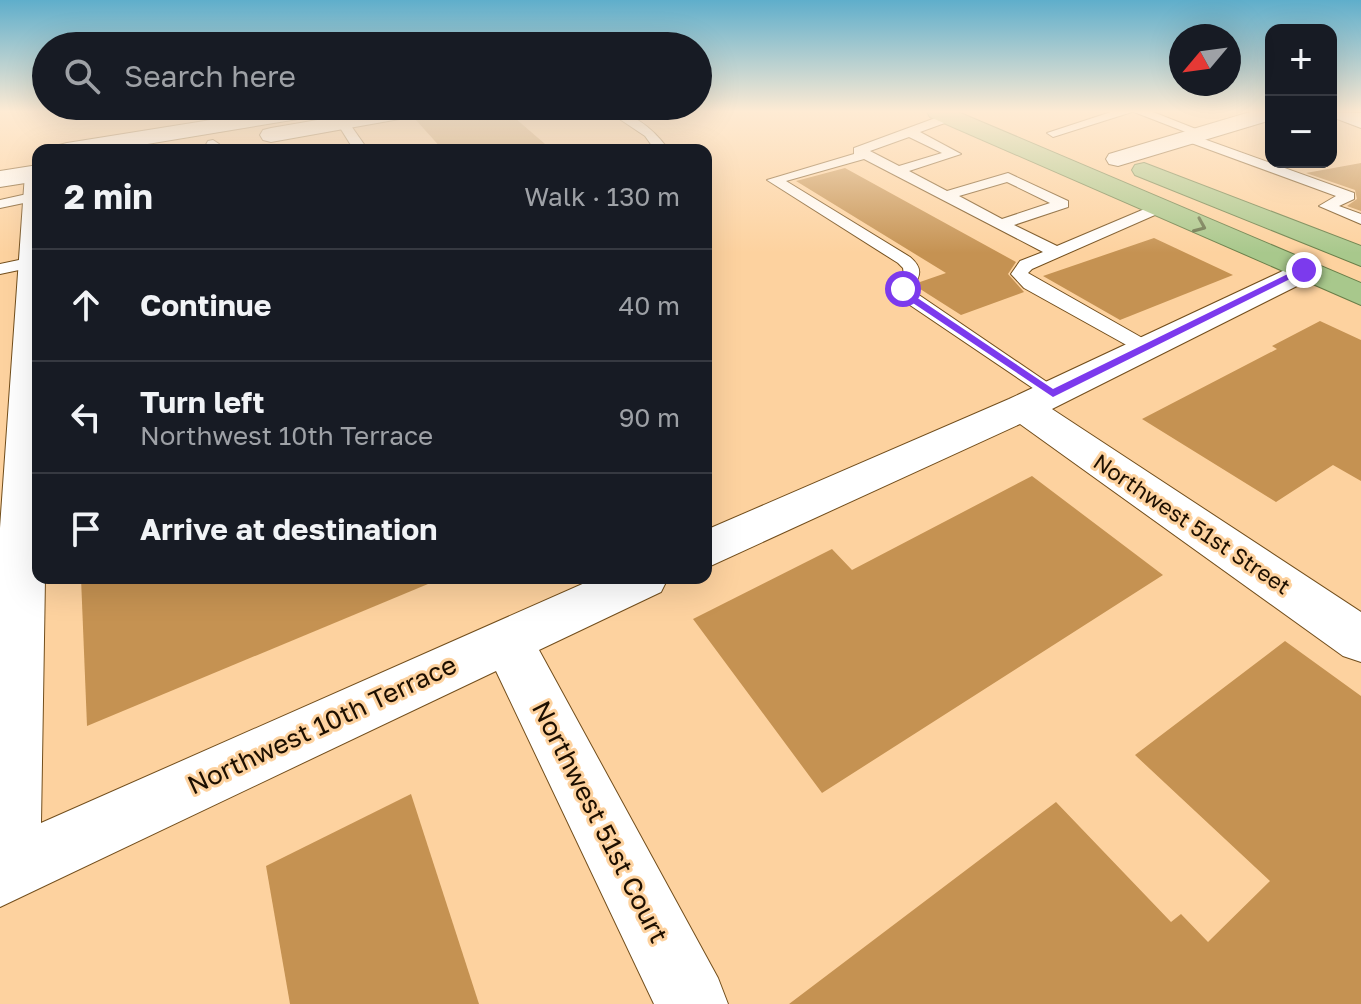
<!DOCTYPE html>
<html lang="en">
<head>
<meta charset="utf-8">
<style>
  :root { --surface:#171b24; --page:#20242c; --text:#f1f3f6; --muted:#9ea1a6; --line:#363941 }
  body { margin:0; font-family:"Golos Text",sans-serif; background:var(--page); color:var(--text) }
  .controls { position:absolute; right:24px; top:24px; display:grid; overflow:hidden; border-radius:16px; box-shadow:0 8px 32px #0002 }
  .controls button { width:72px; height:72px; display:grid; place-items:center; padding:0; border:0; border-bottom:2px solid var(--line); background:var(--surface); color:var(--text); font:40px sans-serif }
  .compass { position:absolute; left:1169px; top:24px; width:72px; height:72px; border-radius:50%; background:var(--surface); box-shadow:0 8px 32px #0002; rotate:241deg }
  .stop { position:absolute; width:24px; height:24px; margin:-18px; border:6px solid #7c3aed; border-radius:50%; background:#fff }
  .stop.end { background:#7c3aed; border-color:#fff; box-shadow:0 2px 8px #0008 }
  .list { margin:0; padding:0; list-style:none }
  h2 { display:flex; justify-content:space-between; align-items:center; height:104px; margin:0; padding:0 32px; font-size:34px }
  h2 small { font-size:26px; font-weight:400; color:var(--muted) }
  .list li { display:grid; grid-template-columns:52px 1fr auto; gap:24px; align-items:center; box-sizing:border-box; height:112px; padding:0 32px; border-top:2px solid var(--line) }
  .list b { display:block; font-size:30px; white-space:nowrap }
  .list p { margin:0; font-size:26px; white-space:nowrap; color:var(--muted) }
  .list em { font-size:26px; font-style:normal; color:var(--muted) }
  .icon { flex:none; width:44px; height:44px; fill:none; stroke:currentColor; stroke-width:2; stroke-linecap:round; stroke-linejoin:round }
  .map { position:relative; flex:none; width:1361px; height:1004px; overflow:hidden }
  .search { position:absolute; background:var(--surface); box-shadow:0 8px 32px #0002; left:32px; top:32px; width:680px; height:88px; display:flex; align-items:center; gap:20px; box-sizing:border-box; padding:0 28px; border-radius:44px; color:var(--muted); font-size:30px }
  .panel { position:absolute; background:var(--surface); box-shadow:0 8px 32px #0002; left:32px; top:144px; width:680px; height:440px; border-radius:16px }
  .map>svg:first-child { display:block }
  .building { fill:#c59252 }
  .lines { fill:none; stroke-linecap:round; stroke-linejoin:round }
  .service-casing { stroke:#724e1c; stroke-width:2 }
  .minor-casing { stroke:#724e1c; stroke-width:2 }
  .secondary-casing { stroke:#724e1c; stroke-width:2 }
  .trunk-casing { stroke:#697e49; stroke-width:2 }
  .service { fill:#fff; fill-rule:evenodd }
  .minor { fill:#fff; fill-rule:evenodd }
  .secondary { fill:#fff; fill-rule:evenodd }
  .trunk { fill:#a8c88c; fill-rule:evenodd }
  .oneway { stroke:#69754d }
  .route { fill:#7c3aed }
  .labels { text-anchor:middle; stroke-width:6; stroke-linejoin:round; paint-order:stroke }
  .street-label { font-size:22px; fill:#1d0f00; stroke:#fdd29f }
  .near-street-label { font-size:26px; fill:#1d0f00; stroke:#fdd29f }
</style>
</head>
<body>
<div class="map">
<svg width="1361" height="1004" viewBox="0 0 1361 1004">
  <rect width="100%" height="100%" fill="#fdd29f"/>
  <g class="building">
    <path d="M453,112H508L552,150H443L415,119Z"/>
    <path d="M1361,163V211L1347,206L1357,199L1355,190L1306,173Z"/>
    <path d="M845,168L1016,262L1008,274L1024,292L961,315L917,287L920,282L946,273L796,181Z"/>
    <path d="M1154,238L1233,275L1120,320L1043,276Z"/>
    <path d="M1320,321L1361,340V481L1333,465L1276,502L1142,419L1277,349L1272,346Z"/>
    <path d="M1032,476L1163,575L822,793L693,619L832,549L852,570Z"/>
    <path d="M81,578H440V579L87,726Z"/>
    <path d="M1285,641L1361,696V1004H789L1056,802L1171,922L1181,914L1208,942L1270,881L1135,755Z"/>
    <path d="M411,794L479,1004H290L266,866Z"/>
  </g>
  <g class="lines">
    <g class="service-casing">
      <g id="service">
        <path d="M609,112C635,112 654,130 669,150H655L645,136Z"/>
        <path d="M1111,112H1132L1053,137L1047,133Z"/>
        <path d="M1134,112H1153L1206,133L1196,136Z"/>
        <path d="M949,113L955,117L953,120L920,132L961,154L909,171L947,191L1008,173L1068,201V207L1014,225L1057,246L1154,205H1164V211L1032,269L1028,273L1153,344L1156,348L1153,352H1139L1024,288L1011,274L1020,261L1043,252L864,159L786,181L910,257C923,268 921,275 912,289L916,293L1063,393L1053,399L1046,397L904,301L894,289L904,275L903,268L898,263L767,180L854,154V148ZM909,137L942,153L899,166L870,151ZM1007,182L1050,203L1002,219L959,196Z"/>
        <path d="M343,119L347,120L368,150H354L337,123Z"/>
        <path d="M1187,133L1354,193V199L1339,206L1361,214V224L1319,206L1336,196L1183,140V134Z"/>
        <path d="M213,140L219,144L217,150H203L208,141Z"/>
        <path d="M36,192L38,200L0,208V200Z"/>
        <path d="M33,257L38,258V266L0,274V264Z"/>
      </g>
    </g>
    <g class="minor-casing">
      <g id="minor">
        <path d="M1250,112H1271V120L1118,166L1109,164L1106,159L1109,154Z"/>
        <path d="M1331,112L1361,113V128L1332,117Z"/>
        <path d="M38,166V578H45L41,823L596,578H668L661,592L539,650L718,978L728,1004H654L496,671L0,907V528L25,174L29,169Z"/>
        <path d="M1304,261L1315,263L1319,270L1315,277L1052,409L1361,612V662L1343,656L1020,424L706,568V530L1009,399Z"/>
      </g>
    </g>
    <g class="secondary-casing">
      <g id="secondary">
        <path d="M260,112H315L304,118L111,150H55L59,145L67,143Z"/>
        <path d="M364,112H416L405,118L271,142L263,140L260,135L263,130L271,128Z"/>
        <path d="M38,165V181L0,187V171Z"/>
      </g>
    </g>
    <g class="trunk-casing">
      <g id="trunk">
        <path d="M927,112H958L1361,283V305L930,117Z"/>
        <path d="M1144,163L1361,246V266L1135,175L1132,170L1135,165Z"/>
      </g>
    </g>
    <use href="#service" class="service"/>
    <use href="#minor" class="minor"/>
    <use href="#secondary" class="secondary"/>
    <use href="#trunk" class="trunk"/>
  </g>
  <defs><path id="oneway-chevron" d="M-2-3.5L2.5 0L-2 3.5" fill="none" stroke-width="1.6" stroke-linecap="round" stroke-linejoin="round" transform="scale(2)"/></defs>
  <use class="oneway" href="#oneway-chevron" transform="translate(1200 226) rotate(23)"/>
  <linearGradient id="sky" x2="0" y2="1"><stop stop-color="#5faecb"/><stop offset="0.44" stop-color="#feebd4"/><stop offset="1" stop-color="#feebd4" stop-opacity="0"/></linearGradient>
  <rect width="1361" height="253" fill="url(#sky)"/>
  <path class="route" d="M1300,268L1308,270L1053,397L907,299L898,289L906,287L913,295L1053,389Z"/>
  <g class="labels">
    <g class="street-label">
      <text transform="translate(1192 524) rotate(34)" y="8">Northwest 51st Street</text>
    </g>
    <g class="near-street-label">
      <text transform="translate(322 725) rotate(-25)" y="9">Northwest 10th Terrace</text>
      <text transform="translate(600 822) rotate(63)" y="9">Northwest 51st Court</text>
    </g>
  </g>
</svg>
<div class="controls">
<button>+</button>
<button>−</button>
</div>
<svg class="compass" viewBox="-18 -18 36 36"><path d="M0-13l5 13h-10z" fill="#e53935"/><path d="M0 13l5-13h-10z" fill="#9ea1a6"/></svg>
<div class="stop" style="left:903px;top:289px"></div>
<div class="stop end" style="left:1304px;top:270px"></div>
<div class="search"><svg class="icon" aria-label="search" viewBox="0 0 24 24"><circle cx="10" cy="10" r="6"/><path d="M15 15l6 6"/></svg>Search here</div>
<section class="panel">
<h2>2 min<small>Walk · 130 m</small></h2>
<ul class="list">
<li><svg class="icon" aria-label="ahead" viewBox="0 0 24 24"><path d="M12 20V5M6 11l6-6 6 6"/></svg><div><b>Continue</b></div><em>40 m</em></li>
<li><svg class="icon" aria-label="left" viewBox="0 0 24 24"><path d="M17 20v-9H6M10 6l-5 5 5 5"/></svg><div><b>Turn left</b><p>Northwest 10th Terrace</p></div><em>90 m</em></li>
<li><svg class="icon" aria-label="arrive" viewBox="0 0 24 24"><path d="M6 21V4h12l-3 4 3 4H6"/></svg><div><b>Arrive at destination</b></div></li>
</ul>
</section>
</div>
</body>
</html>
